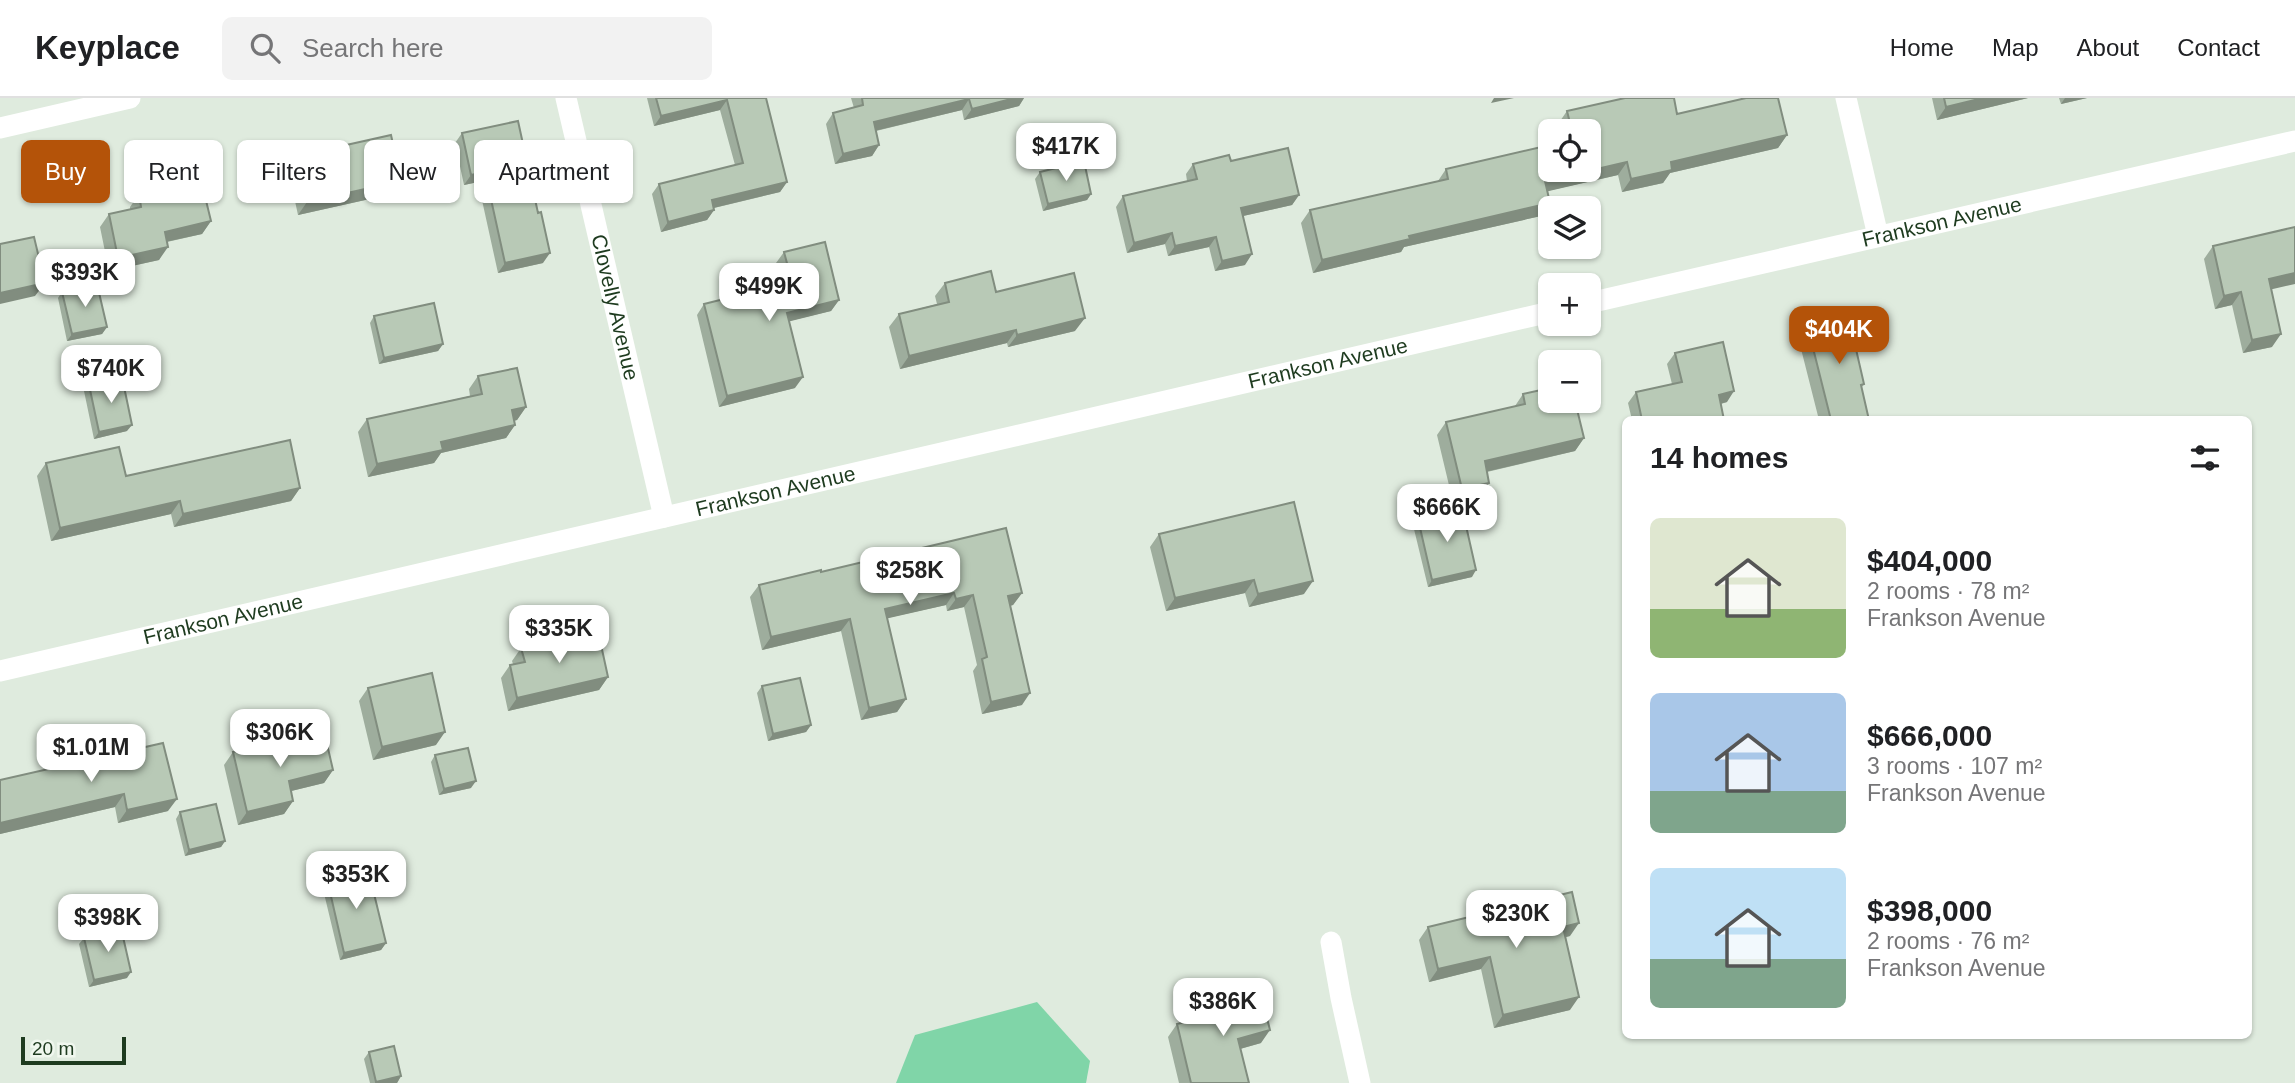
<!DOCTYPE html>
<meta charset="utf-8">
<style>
:root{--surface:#fff;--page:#f2f2f2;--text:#202124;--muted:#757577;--line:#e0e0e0;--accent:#b45309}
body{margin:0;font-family:Arial,sans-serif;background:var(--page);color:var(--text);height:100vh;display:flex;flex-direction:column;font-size:26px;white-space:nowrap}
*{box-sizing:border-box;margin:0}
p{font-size:23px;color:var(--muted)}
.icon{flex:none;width:38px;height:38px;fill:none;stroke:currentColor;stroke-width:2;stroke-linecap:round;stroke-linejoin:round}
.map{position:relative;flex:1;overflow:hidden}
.details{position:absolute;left:1622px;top:318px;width:630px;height:623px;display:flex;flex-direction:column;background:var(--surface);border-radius:10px;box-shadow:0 2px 5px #0004}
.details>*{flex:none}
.hud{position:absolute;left:21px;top:42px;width:665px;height:63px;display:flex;gap:14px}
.buttons{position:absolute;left:1538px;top:21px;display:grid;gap:14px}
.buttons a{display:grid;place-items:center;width:63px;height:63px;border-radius:10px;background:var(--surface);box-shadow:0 2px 5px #0004;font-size:35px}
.scale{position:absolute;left:21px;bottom:18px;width:105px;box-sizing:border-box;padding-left:7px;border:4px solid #1e3b1f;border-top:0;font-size:19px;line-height:24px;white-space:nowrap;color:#1e3b1f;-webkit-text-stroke:5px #f0f7ee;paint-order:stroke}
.price{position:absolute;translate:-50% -60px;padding:0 16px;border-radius:14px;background:#fff;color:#222;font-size:23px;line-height:46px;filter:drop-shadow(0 2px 4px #0008)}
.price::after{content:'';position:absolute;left:50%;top:42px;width:21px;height:16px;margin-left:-10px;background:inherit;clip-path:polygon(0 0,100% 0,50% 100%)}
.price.selected{background:var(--accent);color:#fff}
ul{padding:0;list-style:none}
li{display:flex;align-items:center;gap:21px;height:175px;padding:0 28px}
li span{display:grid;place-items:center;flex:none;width:196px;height:140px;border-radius:10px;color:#555}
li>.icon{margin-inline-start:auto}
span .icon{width:84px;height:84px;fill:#fffc;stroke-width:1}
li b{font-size:30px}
h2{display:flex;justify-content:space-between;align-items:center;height:84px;padding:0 28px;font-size:30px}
.tag{padding:0 24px;border-radius:10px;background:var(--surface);box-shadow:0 2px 5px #0004;font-size:24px;line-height:63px}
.tag.selected{background:var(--accent);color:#fff}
header{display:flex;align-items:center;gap:42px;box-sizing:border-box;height:98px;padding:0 35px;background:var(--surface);border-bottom:2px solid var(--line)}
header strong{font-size:33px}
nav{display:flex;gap:38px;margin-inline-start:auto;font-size:24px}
.search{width:490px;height:63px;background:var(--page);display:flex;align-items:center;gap:18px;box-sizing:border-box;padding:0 24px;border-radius:10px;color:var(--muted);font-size:26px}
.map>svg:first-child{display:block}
.water{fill:#80d5a8}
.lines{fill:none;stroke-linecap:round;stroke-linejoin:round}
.minor{stroke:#fff;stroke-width:21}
.wall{fill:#9ead9d}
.shaded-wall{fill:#818d7f}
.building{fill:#b8c9b6;stroke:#818d7f;stroke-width:2}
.labels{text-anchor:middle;stroke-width:5;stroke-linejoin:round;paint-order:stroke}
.street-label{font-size:21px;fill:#1e3b1f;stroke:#f0f7ee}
</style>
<header>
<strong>Keyplace</strong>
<div class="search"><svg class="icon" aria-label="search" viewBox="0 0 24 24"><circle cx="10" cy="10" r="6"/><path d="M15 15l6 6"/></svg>Search here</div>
<nav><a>Home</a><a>Map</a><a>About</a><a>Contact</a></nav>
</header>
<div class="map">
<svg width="2295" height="985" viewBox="0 0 2295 985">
<rect width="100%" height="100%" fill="#dfebde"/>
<path class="water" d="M1037,904L1090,963L1086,985H896L915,937Z"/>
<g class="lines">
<g class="minor">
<path id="s1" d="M566,0L664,419"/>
<path d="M1846,0L1878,138"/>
<path d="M0,30L130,0"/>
<path id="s2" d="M1589,205L2295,43"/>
<path id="s3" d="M0,573L1550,214"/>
<path d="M1331,844L1341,900L1360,985"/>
</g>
</g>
<path class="wall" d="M647,0H766L787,84L780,94L714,110V112L707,122L661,134L652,96L659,86L735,67L720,12L654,28Z
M851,0H1024L1019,8L964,22L962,12L876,33L879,47L872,58L835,66L826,26L833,15L854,10Z
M1932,0H2028L1937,22Z
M2059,0H2087L2061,6Z
M1567,13L1677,16L1787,37L1778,50L1670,75L1663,85L1622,94L1618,77L1547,93L1541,118L1404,149L1401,154L1313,175L1301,125L1310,112L1438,83L1446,71L1550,72L1589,33H1560L1558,26Z
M462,35L543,165L498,175L478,84L464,87L455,45Z
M297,58L392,96L298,117L288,71Z
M1231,63L1299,97L1292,107L1243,118L1245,167L1215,173L1209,149L1168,158L1165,146L1127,155L1116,109L1123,98L1187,83L1186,76L1193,66Z
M1040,74L1091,96L1087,102L1043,113L1035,81Z
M139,96L211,123L202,136L167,144L159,162L109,173L100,129L109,116L130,111V109Z
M2213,148L2271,191L2272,249L2243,255L2232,207L2215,211L2204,161Z
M784,154L839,202L831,213L789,223L795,290L719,309L697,217L704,206L782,187L776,165Z
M945,185L996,194L1075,233L1008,249L1007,245L900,271L889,229L899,216L937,206L935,198Z
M62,194L107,229L102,236L67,243L58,200Z
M374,218L443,246L438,253L379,266L370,225Z
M1806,222L1864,286L1861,290L1869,322H1819L1797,235Z
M1675,255L1727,304L1721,306L1724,322H1632L1628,305L1636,294L1672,286L1667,266Z
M478,278L526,309L517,322L514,323L515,327L506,340L441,355L434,365L368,379L358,334L367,321L470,298L469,291Z
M89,287L127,333L94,341L84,293Z
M1523,296L1584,340L1575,353L1487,374L1489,385L1480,398L1453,404L1437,337L1446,324L1515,308Z
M46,365L126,378L300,390L291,403L174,429L171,416L51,443L37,378Z
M1418,421L1472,479L1428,489L1413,427Z
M1159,436L1304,496L1249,509L1245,495L1166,513L1150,449Z
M821,474L1022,495L1013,507L1010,508L1022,607L982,616L973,573L977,567L964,509L947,513L946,507L887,520L906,601L897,614L861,622L841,533L762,552L750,499L759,487Z
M521,550L608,579L599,592L508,613L501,580L510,567L513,566L512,563Z
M762,588L811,627L806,634L768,643L757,595Z
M368,590L436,647L373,662L359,603Z
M163,645L168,713L118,725L115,709L0,736V682Z
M233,654L333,672L324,685L291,693L293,703L284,716L238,727L224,667Z
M435,657L471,690L439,697L431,664Z
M180,714L225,743L221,749L185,758L176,721Z
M327,781L386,845L381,852L340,862L322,787Z
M1428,829L1570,838L1565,839L1570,912L1494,930L1481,871L1429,884L1419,842Z
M84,840L127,880L89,889L79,846Z
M1217,899L1261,945L1240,951L1249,985H1179L1168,939L1177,926L1210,918L1208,911Z
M369,954L401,978L397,985H370L364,961Z"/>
<path class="shaded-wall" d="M1015,0H1024L1019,8L964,22L972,11Z
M1494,0H1514L1491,5Z
M1983,0H2028L1937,22L1946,9Z
M2065,0H2087L2061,6Z
M969,1L962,12L866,35L874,24Z
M727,2L720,12L654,28L661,18Z
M1787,37L1778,50L1670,75L1663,85L1622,94L1631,81L1671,64Z
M879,47L872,58L835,66L843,56Z
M1627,64L1618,77L1536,96L1545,83Z
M485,74L478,84L464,87L471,77Z
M401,83L392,96L298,117L307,104Z
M787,84L780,94L705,112L712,102Z
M1091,96L1087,102L1043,113L1048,106Z
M1299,97L1292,107L1234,120L1241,110Z
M1550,105L1541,118L1404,149L1401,154L1313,175L1322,162L1409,138Z
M714,112L707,122L661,134L668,124Z
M211,123L202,136L156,146L165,134Z
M1172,135L1165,146L1127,155L1134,145Z
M1216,139L1209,149L1168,158L1175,148Z
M168,149L159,162L109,173L118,160Z
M550,155L543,165L498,175L505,165Z
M1252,156L1245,167L1215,173L1222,163Z
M2295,175V186L2260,194L2269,181Z
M45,185L35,198L0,206V195Z
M2241,194L2232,207L2215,211L2224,198Z
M839,202L831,213L779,226L787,215Z
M1085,220L1075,233L1008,249L1017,237Z
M107,229L102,236L67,243L72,236Z
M1016,232L1007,245L900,271L909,258Z
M2281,236L2272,249L2243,255L2252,242Z
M443,246L438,253L379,266L384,260Z
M803,279L795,290L719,309L727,298Z
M1734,293L1727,304L1711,308L1719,297Z
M526,309L517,322L503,325L512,312Z
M132,327L127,333L94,341L99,334Z
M515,327L506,340L441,355L434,365L368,379L377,366L441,344Z
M1584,340L1575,353L1476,376L1485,363Z
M1489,385L1480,398L1453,404L1462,391Z
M300,390L291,403L174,429L183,416Z
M180,403L171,416L51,443L60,430Z
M1476,472L1472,479L1428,489L1432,482Z
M1254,482L1245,495L1166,513L1175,500Z
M1313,483L1304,496L1249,509L1258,496Z
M954,495L946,507L876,523L885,511Z
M1022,495L1013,507L1000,510L1008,498Z
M973,497L964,509L947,513L956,501Z
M850,521L841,533L762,552L771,539Z
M608,579L599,592L508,613L517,600Z
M1030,595L1022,607L982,616L991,604Z
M906,601L897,614L861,622L869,610Z
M811,627L806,634L768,643L773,636Z
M445,634L436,647L373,662L382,649Z
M333,672L324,685L279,696L289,683Z
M476,683L471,690L439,697L444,691Z
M124,696L115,709L0,736V725Z
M177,701L168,713L118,725L127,712Z
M293,703L284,716L238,727L247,714Z
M225,743L221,749L185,758L189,752Z
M1579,825L1570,838L1554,842L1563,829Z
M386,845L381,852L340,862L344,855Z
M1490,859L1481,871L1429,884L1438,871Z
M131,874L127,880L89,889L94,882Z
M1579,899L1570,912L1494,930L1503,917Z
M1270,932L1261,945L1229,954L1238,941Z
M401,978L397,985H375L376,984Z"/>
<path class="building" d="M656,0H766L787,84L712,102L714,112L668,124L659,86L743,65L727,2L661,18Z
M862,0H1015L972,11L969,1L874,24L879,47L843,56L833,15L863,7Z
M1625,0H1674L1677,16L1746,0H1778L1787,37L1671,64L1672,72L1631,81L1627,64L1545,83L1550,105L1409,138L1410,141L1322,162L1310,112L1448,81L1446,71L1550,47V72H1589V33H1572L1567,13Z
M1944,0H1983L1946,9Z
M518,23L538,115L541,114L550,155L505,165L485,74L471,77L462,35Z
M391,37L401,83L307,104L297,58Z
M1288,50L1299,97L1241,110L1252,156L1222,163L1216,139L1175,148L1172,135L1134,145L1123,98L1197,81L1193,66L1229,57L1231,63Z
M1084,63L1091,96L1048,106L1040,74Z
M201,82L211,123L165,134L168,149L118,160L109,116L141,109L139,96Z
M2295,129V175L2269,181L2281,236L2252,242L2241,194L2224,198L2213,148Z
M34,139L45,185L0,195V146Z
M825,144L839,202L787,215L803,279L727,298L704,206L792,184L784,154Z
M991,173L996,194L1074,175L1085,220L1017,237L1016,232L909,258L899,216L949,204L945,185Z
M97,186L107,229L72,236L62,194Z
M434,205L443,246L384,260L374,218Z
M1847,212L1864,286L1861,287L1869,322H1831L1806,222Z
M1723,244L1734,293L1719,297L1724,322H1642L1636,294L1682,284L1675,255Z
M517,270L526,309L512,312L515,327L441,344L443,352L377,366L367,321L482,296L478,278Z
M122,279L132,327L99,334L89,287Z
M1550,290V303H1575L1584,340L1485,363L1489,385L1462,391L1446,324L1525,306L1523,296Z
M290,342L300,390L183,416L180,403L60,430L46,365L119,349L126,378Z
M1294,404L1313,483L1258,496L1254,482L1175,500L1159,436Z
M1462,410L1476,472L1432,482L1418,421Z
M1006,430L1022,495L1008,498L1030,595L991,604L982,561L987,559L973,497L956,501L954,495L885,511L906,601L869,610L850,521L771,539L759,487L821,472V474Z
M598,533L608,579L517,600L510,567L525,564L521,550Z
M432,575L445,634L382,649L368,590Z
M800,580L811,627L773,636L762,588Z
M324,633L333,672L289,683L293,703L247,714L233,654Z
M163,645L177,701L127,712L124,696L0,725V682Z
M468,650L476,683L444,691L435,657Z
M216,706L225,743L189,752L180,714Z
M368,771L386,845L344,855L327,781Z
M1572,794L1579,825L1563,829L1579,899L1503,917L1490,859L1438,871L1428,829Z
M121,830L131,874L94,882L84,840Z
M1259,888L1270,932L1238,941L1249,985H1191L1177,926L1221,915L1217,899Z
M394,948L401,978L376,984L369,954Z"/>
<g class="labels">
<g class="street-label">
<text dy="7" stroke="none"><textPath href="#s2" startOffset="362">Frankson Avenue</textPath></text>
<text dy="7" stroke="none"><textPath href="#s1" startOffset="215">Clovelly Avenue</textPath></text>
<text dy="7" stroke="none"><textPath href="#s3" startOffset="1363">Frankson Avenue</textPath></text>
<text dy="7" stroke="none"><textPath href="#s3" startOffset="796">Frankson Avenue</textPath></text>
<text dy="7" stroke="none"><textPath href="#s3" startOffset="229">Frankson Avenue</textPath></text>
</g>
</g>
</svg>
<div class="buttons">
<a><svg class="icon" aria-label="locate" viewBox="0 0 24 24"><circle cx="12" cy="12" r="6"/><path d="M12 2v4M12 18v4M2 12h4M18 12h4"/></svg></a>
<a><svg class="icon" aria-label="layers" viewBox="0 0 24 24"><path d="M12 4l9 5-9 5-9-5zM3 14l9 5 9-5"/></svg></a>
<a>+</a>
<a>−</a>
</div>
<div class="scale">20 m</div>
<b class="price" style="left:1066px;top:85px">$417K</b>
<b class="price" style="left:85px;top:211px">$393K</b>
<b class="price" style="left:769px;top:225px">$499K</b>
<b class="price selected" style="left:1839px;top:268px">$404K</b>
<b class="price" style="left:111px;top:307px">$740K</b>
<b class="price" style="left:1447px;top:446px">$666K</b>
<b class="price" style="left:910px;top:509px">$258K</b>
<b class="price" style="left:559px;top:567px">$335K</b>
<b class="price" style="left:280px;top:671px">$306K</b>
<b class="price" style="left:91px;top:686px">$1.01M</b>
<b class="price" style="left:356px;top:813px">$353K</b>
<b class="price" style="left:1516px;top:852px">$230K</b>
<b class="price" style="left:108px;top:856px">$398K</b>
<b class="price" style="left:1223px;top:940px">$386K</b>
<div class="hud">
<a class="tag selected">Buy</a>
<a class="tag">Rent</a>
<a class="tag">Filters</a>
<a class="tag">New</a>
<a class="tag">Apartment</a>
</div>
<section class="details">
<h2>14 homes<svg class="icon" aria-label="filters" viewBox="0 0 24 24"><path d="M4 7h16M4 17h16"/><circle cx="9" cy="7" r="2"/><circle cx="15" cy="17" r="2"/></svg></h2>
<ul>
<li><span style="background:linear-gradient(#dfe7d0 65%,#8fb573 0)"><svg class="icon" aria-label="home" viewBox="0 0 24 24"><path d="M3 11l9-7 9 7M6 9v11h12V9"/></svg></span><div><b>$404,000</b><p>2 rooms · 78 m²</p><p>Frankson Avenue</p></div></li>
<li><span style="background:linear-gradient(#a9c7e8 70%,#7fa58c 0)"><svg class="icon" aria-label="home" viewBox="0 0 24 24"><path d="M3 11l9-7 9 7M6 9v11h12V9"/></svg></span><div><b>$666,000</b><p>3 rooms · 107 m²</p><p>Frankson Avenue</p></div></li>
<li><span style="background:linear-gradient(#bfe0f5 65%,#7fa58c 0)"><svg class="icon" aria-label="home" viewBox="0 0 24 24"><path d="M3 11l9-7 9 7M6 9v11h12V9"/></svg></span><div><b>$398,000</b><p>2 rooms · 76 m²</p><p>Frankson Avenue</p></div></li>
</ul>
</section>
</div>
